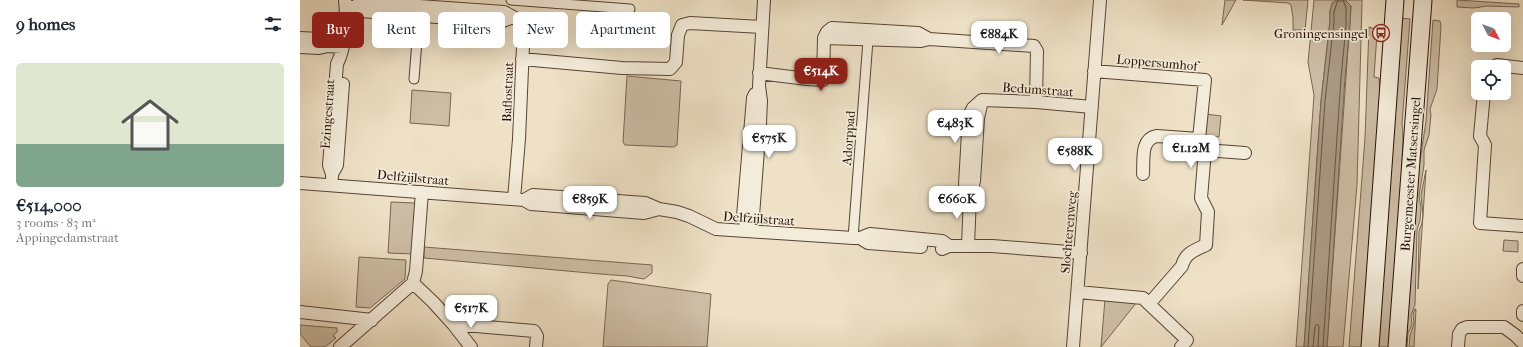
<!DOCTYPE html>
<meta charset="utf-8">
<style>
:root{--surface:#fff;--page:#f6f6f7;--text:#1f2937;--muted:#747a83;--line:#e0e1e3;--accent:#8f2418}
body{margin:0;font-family:"IM FELL French Canon",serif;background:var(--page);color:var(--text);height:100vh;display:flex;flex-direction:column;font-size:15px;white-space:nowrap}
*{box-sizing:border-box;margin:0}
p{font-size:13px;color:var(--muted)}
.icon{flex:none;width:22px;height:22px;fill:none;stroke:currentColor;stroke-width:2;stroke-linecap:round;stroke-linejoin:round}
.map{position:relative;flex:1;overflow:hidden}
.drawer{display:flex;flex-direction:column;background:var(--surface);width:300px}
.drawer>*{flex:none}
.hud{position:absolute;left:12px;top:12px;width:380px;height:36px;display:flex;gap:8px}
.needle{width:26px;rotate:132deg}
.fabs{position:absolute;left:1171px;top:12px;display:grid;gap:8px}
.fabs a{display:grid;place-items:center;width:40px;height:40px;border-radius:6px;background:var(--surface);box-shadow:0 4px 16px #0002;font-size:20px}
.price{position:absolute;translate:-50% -34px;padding:0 9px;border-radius:8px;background:#fff;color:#222;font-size:13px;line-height:26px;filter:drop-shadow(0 1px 2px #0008)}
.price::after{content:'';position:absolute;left:50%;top:24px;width:12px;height:9px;margin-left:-6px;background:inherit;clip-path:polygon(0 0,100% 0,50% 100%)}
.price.current{background:var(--accent);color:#fff}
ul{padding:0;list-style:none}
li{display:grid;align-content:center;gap:8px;height:212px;padding:0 16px}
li+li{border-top:1px solid var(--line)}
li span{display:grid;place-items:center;height:124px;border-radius:6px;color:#555}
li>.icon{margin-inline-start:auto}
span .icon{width:72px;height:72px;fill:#fffc;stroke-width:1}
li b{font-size:17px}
h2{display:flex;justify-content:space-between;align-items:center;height:48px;padding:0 16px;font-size:17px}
.pill{padding:0 14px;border-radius:6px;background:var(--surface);box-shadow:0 4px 16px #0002;font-size:14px;line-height:36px}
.pill.current{background:var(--accent);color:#fff}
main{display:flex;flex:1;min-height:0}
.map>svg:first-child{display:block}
.green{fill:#ccbda5;stroke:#786654}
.water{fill:#aa9a84;stroke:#756351}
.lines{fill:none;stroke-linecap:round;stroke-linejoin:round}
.shore{stroke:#685544;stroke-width:1}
.pedestrian-casing{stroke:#574434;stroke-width:11}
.minor-casing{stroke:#574434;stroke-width:14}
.secondary-casing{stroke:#251004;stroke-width:19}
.pedestrian{stroke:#f4ecda;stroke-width:9}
.minor{stroke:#f4ecda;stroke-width:12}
.secondary{stroke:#f4ecda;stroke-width:17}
.labels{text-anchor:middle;stroke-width:3.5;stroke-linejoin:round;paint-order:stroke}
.poi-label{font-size:13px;fill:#251004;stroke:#f4ecda;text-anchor:end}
.street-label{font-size:13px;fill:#251004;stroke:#f4ecda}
</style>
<main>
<section class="drawer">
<h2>9 homes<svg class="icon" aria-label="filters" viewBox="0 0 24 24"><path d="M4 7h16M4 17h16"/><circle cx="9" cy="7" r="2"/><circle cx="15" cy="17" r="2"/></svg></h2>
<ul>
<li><span style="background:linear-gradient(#dfe7d0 65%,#7fa58c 0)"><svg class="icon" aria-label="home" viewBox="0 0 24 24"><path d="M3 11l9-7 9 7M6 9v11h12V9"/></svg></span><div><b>€514,000</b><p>3 rooms · 83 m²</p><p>Appingedamstraat</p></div></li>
</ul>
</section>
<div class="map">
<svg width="1223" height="347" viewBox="0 0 1223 347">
<rect width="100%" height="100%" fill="#eee1c6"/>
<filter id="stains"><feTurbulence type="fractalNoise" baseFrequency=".005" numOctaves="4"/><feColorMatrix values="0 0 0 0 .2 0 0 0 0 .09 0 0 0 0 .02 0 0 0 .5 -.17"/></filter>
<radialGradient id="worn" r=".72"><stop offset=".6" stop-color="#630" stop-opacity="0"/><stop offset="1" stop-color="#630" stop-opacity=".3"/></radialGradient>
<path class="green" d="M925,0H936L922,25Z
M943,0H1008L1005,30H993V18L991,5L988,3Z
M1014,0H1062V3L1057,185L1043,347H1027L1051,6L1046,1H1037L1030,11V21L1021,101L1004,347H996L1014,95L1008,62Z
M1157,0L1219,4V7L1187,6L1174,8L1157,7Z
M1100,18L1110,19L1102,124C1104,139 1102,152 1102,167C1102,227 1095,287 1091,347H1076Z
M1133,20L1140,21L1141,26L1137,89L1130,109L1131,115L1129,135L1124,150V165L1119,196L1121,208L1120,220L1117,230L1115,305L1111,315L1112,325L1108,333L1107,347H1103L1113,207L1126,121Z
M1069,27L1075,29L1077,34L1074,77L1079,78L1081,101L1064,347H1049L1065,138Z
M327,76L381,81L377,145L374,147L325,145L323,142Z
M112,90L151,93L149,126L110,123Z
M906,114L921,116L919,137L904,136Z
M1126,170L1118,289L1119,231L1122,223L1123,215L1121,195Z
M91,202L116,203L113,254L88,253Z
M1204,240L1218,241V252L1203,251Z
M124,247L352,265V273L344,279L327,276L300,274L124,258Z
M59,257L106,260L105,279L70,308L56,307Z
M311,280L411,294L407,347H303L308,284Z
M805,299L837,302L801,347Z
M1115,309H1116L1114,347H1109L1110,335L1114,324L1113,314Z
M0,325L37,328V332L33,336L36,338L25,347H11L0,334Z"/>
<path class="water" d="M1036,1H1046L1051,6L1050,26L1045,78L1027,347H1004L1021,101L1030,21V11L1032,3Z"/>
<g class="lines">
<path class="shore" d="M1008,347L1025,101L1034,22V12L1038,0
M1013,347L1015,326L1017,324L1019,326L1018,347
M1023,347L1041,78L1046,26V8L1043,0"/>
<g class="pedestrian-casing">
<path id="pedestrian" d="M211,0L330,9
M114,79L119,15
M553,238L568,40"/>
</g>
<g class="minor-casing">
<path id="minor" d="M46,7H54L62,2L204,12L224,23L219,139L214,199
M54,7L61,11L188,21H203L213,17
M0,38L20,39L28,46
M524,38L621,41L629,39
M0,47L19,48L28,46L42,47
M222,59L322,68L370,69L376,62L378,35L382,25L390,23L462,27
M1193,67L1197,65L1223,68
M794,71L905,80L899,139
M459,73L507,79L523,80L524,38L527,32L532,28L618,33L629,39L734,46L737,51L736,102
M1184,93L1180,136L1185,145L1180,223L1223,226
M905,150L945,153
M32,174L29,165L37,64C46,46 47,20 45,0
M843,174C844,160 840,139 857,136L899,139L898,146L905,150L901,198L908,212L906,245C895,250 885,253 882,266L849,304L887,340L881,347
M32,178V174L37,165L43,84
M0,183L224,200L231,204L344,213L359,209
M670,196L665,184L669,116L673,108L682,100L736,102L792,107
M224,200L233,195L345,203L359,209L377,212L389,216L416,229L553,238H560L570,234L642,241L649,246
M447,227L453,216L460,123L461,101L459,86L464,0
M448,230L443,216L453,98L455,94
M560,238L568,243L621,247
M668,246L670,196L674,181L678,118L682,101
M642,249L649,246H692L781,253
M1223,269V276
M113,283L133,302L153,324L171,347
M778,292L843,298L849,304
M1223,311V315
M0,312L72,320
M153,324L234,331L237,336L236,347
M40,347L113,283L116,271L122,192
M773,347L800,0
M1158,347L1159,334L1162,329L1167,327H1204L1215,335L1223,343"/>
</g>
<g class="secondary-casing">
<path id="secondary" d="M1070,347L1095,0
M1097,347L1123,0"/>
</g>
<use href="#pedestrian" class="pedestrian"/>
<use href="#minor" class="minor"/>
<use href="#secondary" class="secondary"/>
</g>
<defs>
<g id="bus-ring" transform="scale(0.9)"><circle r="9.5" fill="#f4ecda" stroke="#8f2418" stroke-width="1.5"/><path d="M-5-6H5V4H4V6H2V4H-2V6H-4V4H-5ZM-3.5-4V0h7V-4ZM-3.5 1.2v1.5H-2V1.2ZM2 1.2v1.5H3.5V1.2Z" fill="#8f2418"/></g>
</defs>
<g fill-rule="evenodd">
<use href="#bus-ring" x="1081" y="33"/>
</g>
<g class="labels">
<g class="poi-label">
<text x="1068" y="38">Groningensingel</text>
</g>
<g class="street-label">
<text transform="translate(857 62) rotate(5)" y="5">Loppersumhof</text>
<text transform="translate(738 89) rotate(4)" y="5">Bedumstraat</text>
<text transform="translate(207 92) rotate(-88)" y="5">Baflostraat</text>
<text transform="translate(27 114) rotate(-86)" y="5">Ezingestraat</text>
<text transform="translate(548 138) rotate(-86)" y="5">Adorppad</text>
<text transform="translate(1110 174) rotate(-86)" y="5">Burgemeester Matsersingel</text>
<text transform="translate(113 177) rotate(5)" y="5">Delfzijlstraat</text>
<text transform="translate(459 218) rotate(4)" y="5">Delfzijlstraat</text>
<text transform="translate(768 232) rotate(-85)" y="5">Slochterenweg</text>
</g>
</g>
<rect width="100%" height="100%" filter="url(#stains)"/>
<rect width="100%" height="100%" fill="url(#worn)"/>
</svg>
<div class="fabs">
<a><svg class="needle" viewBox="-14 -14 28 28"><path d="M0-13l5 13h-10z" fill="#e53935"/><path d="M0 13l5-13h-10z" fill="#747a83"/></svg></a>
<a><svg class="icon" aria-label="locate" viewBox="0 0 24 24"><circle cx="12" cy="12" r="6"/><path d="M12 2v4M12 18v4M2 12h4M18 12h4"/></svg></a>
</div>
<b class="price" style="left:699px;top:55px">€884K</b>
<b class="price current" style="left:521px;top:92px">€514K</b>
<b class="price" style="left:655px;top:144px">€483K</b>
<b class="price" style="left:469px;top:159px">€575K</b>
<b class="price" style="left:891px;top:169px">€1.12M</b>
<b class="price" style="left:775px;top:172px">€588K</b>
<b class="price" style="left:290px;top:220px">€859K</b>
<b class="price" style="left:657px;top:220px">€660K</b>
<b class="price" style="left:171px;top:329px">€517K</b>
<div class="hud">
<a class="pill current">Buy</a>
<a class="pill">Rent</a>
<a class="pill">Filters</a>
<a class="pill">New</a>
<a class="pill">Apartment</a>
</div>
</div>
</main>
